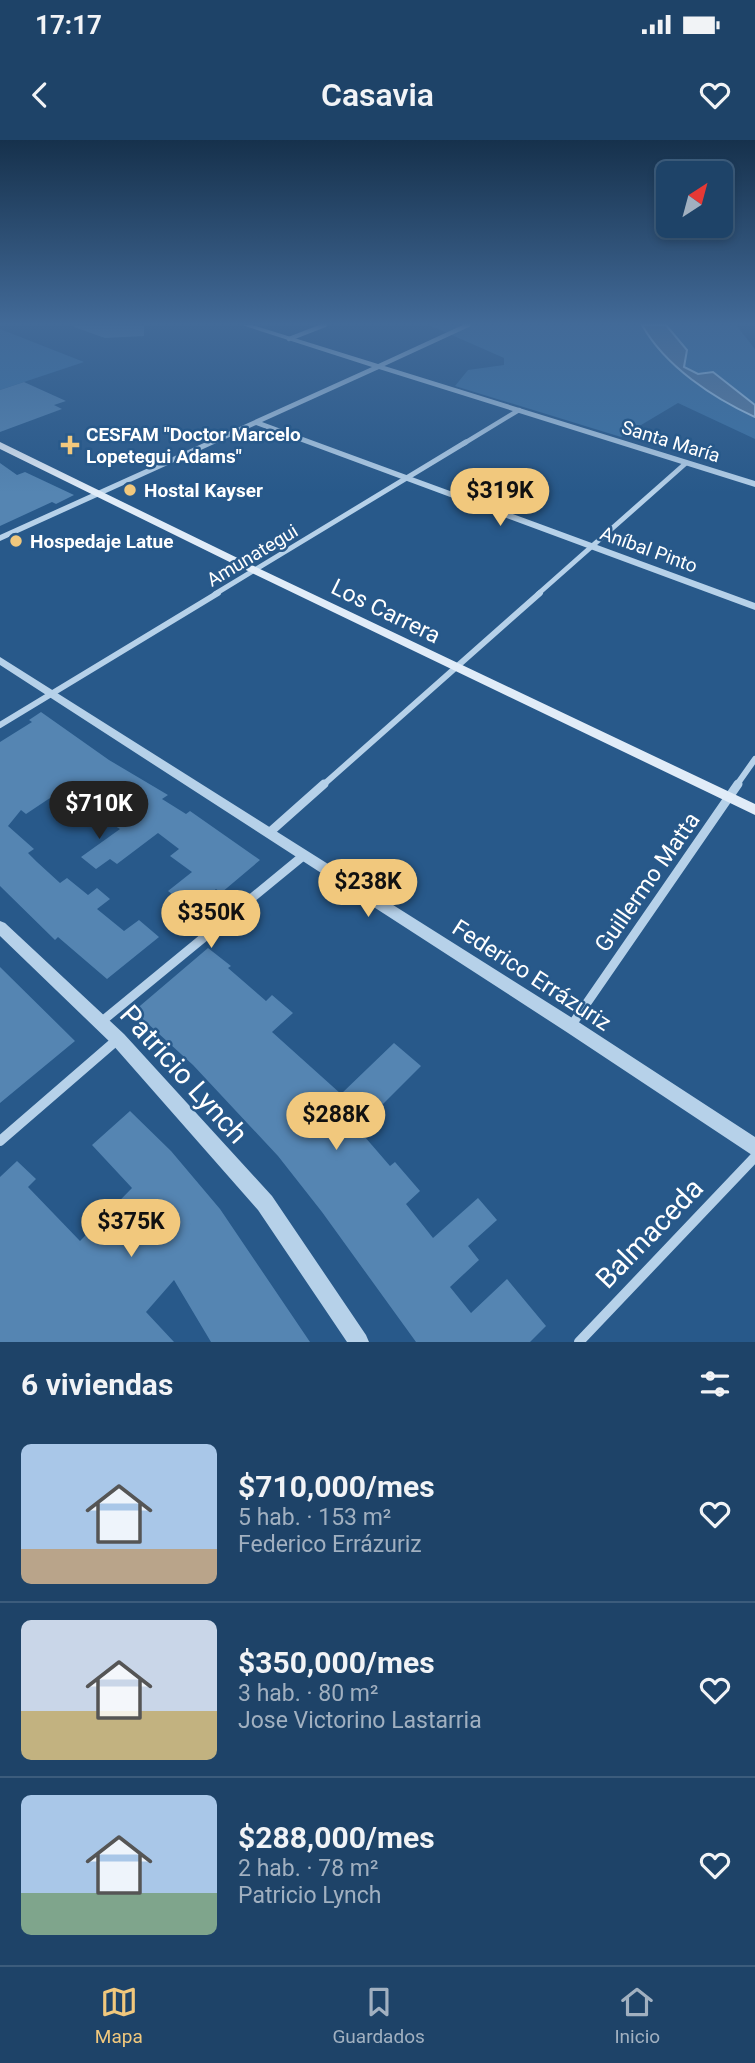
<!DOCTYPE html>
<html lang="es">
<meta charset="utf-8">
<style>
:root{--surface:#1e4368;--page:#2b4e71;--text:#f1f3f6;--muted:#a1b0c0;--line:#3c5c7c;--accent:#f1c87d}
body{margin:0;font-family:Roboto,sans-serif;background:var(--page);color:var(--text);height:100vh;display:flex;flex-direction:column;font-size:26px;white-space:nowrap}
*{box-sizing:border-box;margin:0}
p{font-size:23px;color:var(--muted)}
.icon{flex:none;width:38px;height:38px;fill:none;stroke:currentColor;stroke-width:2;stroke-linecap:round;stroke-linejoin:round}
.map{position:relative;height:1202px;overflow:hidden}
.panel{display:flex;flex-direction:column;background:var(--surface);flex:1}
.panel>*{flex:none}
.needle{width:46px;rotate:36deg}
.tools{position:absolute;left:656px;top:21px;display:grid;gap:14px}
.tools a{display:grid;place-items:center;width:77px;height:77px;border-radius:10px;background:var(--surface);box-shadow:0 4px 10px #0003,0 0 0 2px var(--line);font-size:35px}
.price{position:absolute;translate:-50% -60px;padding:0 16px;border-radius:24px;background:var(--accent);color:#111;font-size:23px;line-height:46px;filter:drop-shadow(0 2px 4px #0008)}
.price::after{content:'';position:absolute;left:50%;top:42px;width:21px;height:16px;margin-left:-10px;background:inherit;clip-path:polygon(0 0,100% 0,50% 100%)}
.price.current{background:#222;color:#fff}
ul{padding:0;list-style:none}
li{display:flex;align-items:center;gap:21px;height:175px;padding:0 21px}
li+li{border-top:2px solid var(--line)}
li span{display:grid;place-items:center;flex:none;width:196px;height:140px;border-radius:10px;color:#555}
li>.icon{margin-inline-start:auto}
span .icon{width:84px;height:84px;fill:#fffc;stroke-width:1}
li b{font-size:30px}
h2{display:flex;justify-content:space-between;align-items:center;height:84px;padding:0 21px;font-size:30px}
.status{display:flex;justify-content:space-between;align-items:center;height:49px;padding:0 35px;background:var(--surface);direction:ltr}
.status svg{height:19px;fill:currentColor}
header{display:flex;justify-content:space-between;align-items:center;height:91px;padding:0 21px;background:var(--surface);font-size:32px;font-weight:600}
.tab-bar{display:flex;justify-content:space-around;align-items:center;height:98px;border-top:2px solid var(--line);background:var(--surface);font-size:19px;color:var(--muted)}
.tab-bar a{display:grid;justify-items:center;gap:4px}
.tab-bar .current{color:var(--accent)}
.map>svg:first-child{display:block}
.green{fill:#3d74a6}
.water{fill:#5d7d9f;stroke:#abcce9;stroke-width:2}
.building{fill:#5585b2}
.lines{fill:none;stroke-linecap:round;stroke-linejoin:round}
.minor-far4{stroke:#b6d1e9;stroke-width:4.5}
.minor-far3{stroke:#b6d1e9;stroke-width:5}
.minor-far2{stroke:#b6d1e9;stroke-width:6}
.minor-far1{stroke:#b6d1e9;stroke-width:9}
.minor{stroke:#b6d1e9;stroke-width:10}
.tertiary{fill:#b6d1e9;fill-rule:evenodd}
.secondary{fill:#e1ecf8;fill-rule:evenodd}
.poi-dot{fill:#f1c87d;stroke:#28598a;stroke-width:2.5}
.labels{text-anchor:middle;stroke-width:5;stroke-linejoin:round;paint-order:stroke}
.far-poi-label{font-size:19px;font-weight:bold;fill:#fff;stroke:#28598a;text-anchor:start}
.far-street-label{font-size:19px;fill:#fff;stroke:#28598a}
.street-label{font-size:23px;fill:#fff;stroke:#28598a}
.near-street-label{font-size:28px;fill:#fff;stroke:#28598a}
</style>
<div class="status"><b>17:17</b><svg viewBox="0 0 49 12"><path d="M0 12V9h3v3zM5 12V6h3v6zM10 12V3h3v9zM15 12V0h3v12zM26 1h20v11H26zM47 4h2v5h-2z"/></svg></div>
<header><svg class="icon" aria-label="back" viewBox="0 0 24 24"><path d="M15 5l-7 7 7 7"/></svg>Casavia<svg class="icon" aria-label="heart" viewBox="0 0 24 24"><path d="M12 20l-8-8c-3-5 5-10 8-4 3-6 11-1 8 4z"/></svg></header>
<div class="map">
<svg width="755" height="1202" viewBox="0 0 755 1202">
<rect width="100%" height="100%" fill="#28598a"/>
<path class="green" d="M429,185H642C665,226 713,258 755,277V299L678,263L621,297L455,246L468,230L504,225V218Z
M666,185H736L755,209V265L684,227L687,210Z
M0,189L84,222L0,250Z"/>
<path class="water" d="M642,185H666L687,210L684,227L698,234L713,232L755,265V277C713,258 665,226 642,185Z"/>
<path class="building" d="M74,185H144V196L105,198L74,187Z
M24,242L66,261L54,265L62,269L0,292V250Z
M0,323L17,335L25,332L74,355L56,364L52,362L0,386Z
M41,572L109,620L168,655L162,659L186,674L190,671L260,720L221,753L216,749L187,774L171,762L177,758L168,751L192,732L170,716L179,709L158,693L117,724L110,719L96,729L81,717L120,689L59,652L26,674L21,670L8,686L34,709L28,713L37,722L60,743L67,738L88,755L97,748L110,759L97,769L124,791L139,780L159,797L107,839L58,797L55,800L0,746V602L32,582L29,580Z
M208,808L231,826L228,828L266,861L272,855L293,873L272,892L341,954L394,903L421,926L358,989L390,1026L395,1022L420,1051L406,1064L433,1098L478,1058L497,1080L468,1106L479,1120L450,1147L471,1173L507,1139L546,1186L530,1202H416L322,1072L278,1016L193,925L134,871Z
M0,827L75,901L0,963Z
M130,971L171,1011L220,1069L310,1202H211L174,1140L146,1172L174,1202H0V1037L17,1021L36,1039L28,1047L80,1101L132,1048L92,1005Z"/>
<g class="lines">
<path class="minor-far4" d="M289,199L325,185
M377,227L468,185
M463,304L519,270"/>
<path class="minor-far3" d="M215,454L466,302
M538,454L686,323"/>
<path class="minor-far2" d="M0,585L218,453
M322,646L540,453
M736,646L755,619"/>
<path class="minor-far1" d="M270,692L324,644
M101,882L303,716
M571,886L738,644"/>
<path class="minor" d="M0,1001L118,899
M579,1202L755,1017"/>
<path class="tertiary" d="M242,185H252L755,341V347L379,229L262,282L755,463V470L256,285L0,401V395L372,227Z
M0,517L577,881L755,997V1017L565,891L0,525Z
M0,781L5,783L124,894L272,1056L366,1195L369,1202H347L258,1070L112,904L0,796Z"/>
<path class="secondary" d="M0,302L260,429L755,664V675L252,433L0,309Z"/>
</g>
<linearGradient id="sky" x2="0" y2="1"><stop stop-color="#16314c"/><stop offset="0.52" stop-color="#426a98"/><stop offset="1" stop-color="#426a98" stop-opacity="0"/></linearGradient>
<rect width="755" height="353" fill="url(#sky)"/>
<g class="poi-dot">
<path d="M66.5 294.5h7v7h7v7h-7v7h-7v-7h-7v-7h7z"/>
<circle cx="130" cy="350" r="7"/>
<circle cx="16" cy="401" r="7"/>
</g>
<g class="labels">
<g class="far-poi-label">
<text x="86" y="301">CESFAM "Doctor Marcelo<tspan x="86" dy="22">Lopetegui Adams"</tspan></text>
<text x="144" y="357">Hostal Kayser</text>
<text x="30" y="408">Hospedaje Latue</text>
</g>
<g class="far-street-label">
<text transform="translate(671 301) rotate(17)" y="7">Santa María</text>
<text transform="translate(649 409) rotate(20)" y="7">Aníbal Pinto</text>
<text transform="translate(252 415) rotate(-31)" y="7">Amunategui</text>
</g>
<g class="street-label">
<text transform="translate(386 471) rotate(26)" y="8">Los Carrera</text>
<text transform="translate(647 742) rotate(-55)" y="8">Guillermo Matta</text>
<text transform="translate(532 835) rotate(33)" y="8">Federico Errázuriz</text>
</g>
<g class="near-street-label">
<text transform="translate(184 934) rotate(48)" y="10">Patricio Lynch</text>
<text transform="translate(649 1093) rotate(-46)" y="10">Balmaceda</text>
</g>
</g>
</svg>
<div class="tools">
<a><svg class="needle" viewBox="-14 -14 28 28"><path d="M0-13l5 13h-10z" fill="#e53935"/><path d="M0 13l5-13h-10z" fill="#a1b0c0"/></svg></a>
</div>
<b class="price" style="left:500px;top:388px">$319K</b>
<b class="price current" style="left:99px;top:701px">$710K</b>
<b class="price" style="left:368px;top:779px">$238K</b>
<b class="price" style="left:211px;top:810px">$350K</b>
<b class="price" style="left:336px;top:1012px">$288K</b>
<b class="price" style="left:131px;top:1119px">$375K</b>
</div>
<section class="panel">
<h2>6 viviendas<svg class="icon" aria-label="filters" viewBox="0 0 24 24"><path d="M4 7h16M4 17h16"/><circle cx="9" cy="7" r="2"/><circle cx="15" cy="17" r="2"/></svg></h2>
<ul>
<li><span style="background:linear-gradient(#a9c7e8 75%,#b9a48a 0)"><svg class="icon" aria-label="home" viewBox="0 0 24 24"><path d="M3 11l9-7 9 7M6 9v11h12V9"/></svg></span><div><b>$710,000/mes</b><p>5 hab. · 153 m²</p><p>Federico Errázuriz</p></div><svg class="icon" aria-label="heart" viewBox="0 0 24 24"><path d="M12 20l-8-8c-3-5 5-10 8-4 3-6 11-1 8 4z"/></svg></li>
<li><span style="background:linear-gradient(#c9d6e8 65%,#c2b280 0)"><svg class="icon" aria-label="home" viewBox="0 0 24 24"><path d="M3 11l9-7 9 7M6 9v11h12V9"/></svg></span><div><b>$350,000/mes</b><p>3 hab. · 80 m²</p><p>Jose Victorino Lastarria</p></div><svg class="icon" aria-label="heart" viewBox="0 0 24 24"><path d="M12 20l-8-8c-3-5 5-10 8-4 3-6 11-1 8 4z"/></svg></li>
<li><span style="background:linear-gradient(#a9c7e8 70%,#7fa58c 0)"><svg class="icon" aria-label="home" viewBox="0 0 24 24"><path d="M3 11l9-7 9 7M6 9v11h12V9"/></svg></span><div><b>$288,000/mes</b><p>2 hab. · 78 m²</p><p>Patricio Lynch</p></div><svg class="icon" aria-label="heart" viewBox="0 0 24 24"><path d="M12 20l-8-8c-3-5 5-10 8-4 3-6 11-1 8 4z"/></svg></li>
</ul>
</section>
<nav class="tab-bar">
<a class="current"><svg class="icon" aria-label="map" viewBox="0 0 24 24"><path d="M3 6l6-2 6 2 6-2v14l-6 2-6-2-6 2zM9 4v14M15 6v14"/></svg>Mapa</a>
<a><svg class="icon" aria-label="saved" viewBox="0 0 24 24"><path d="M7 4h10v16l-5-4-5 4z"/></svg>Guardados</a>
<a><svg class="icon" aria-label="home" viewBox="0 0 24 24"><path d="M3 11l9-7 9 7M6 9v11h12V9"/></svg>Inicio</a>
</nav>
